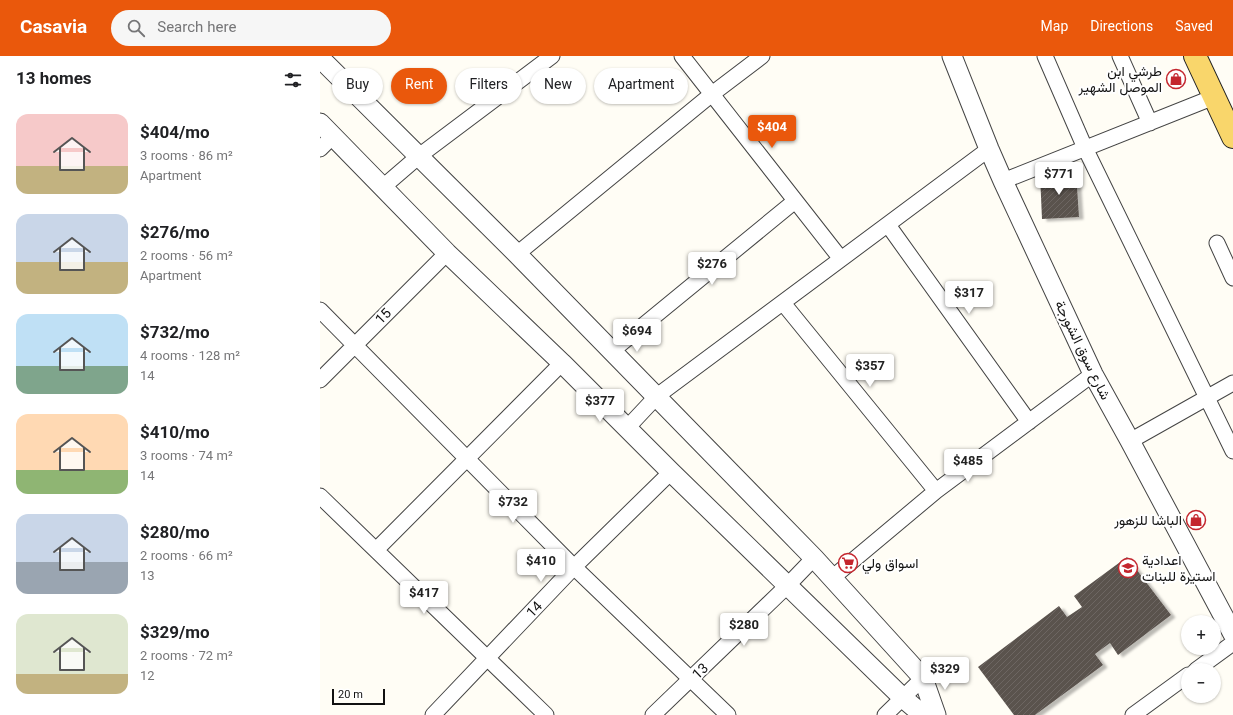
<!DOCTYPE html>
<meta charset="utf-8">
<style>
:root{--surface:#fff;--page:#f6f6f6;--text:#202124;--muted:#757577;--accent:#ea580c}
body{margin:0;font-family:Georgia,Vazirmatn,serif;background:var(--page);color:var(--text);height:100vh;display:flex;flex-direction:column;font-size:15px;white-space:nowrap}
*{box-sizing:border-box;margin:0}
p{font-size:13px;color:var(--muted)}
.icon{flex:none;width:22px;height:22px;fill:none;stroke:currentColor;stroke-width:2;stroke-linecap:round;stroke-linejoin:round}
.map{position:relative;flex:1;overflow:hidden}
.drawer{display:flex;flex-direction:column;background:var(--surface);width:320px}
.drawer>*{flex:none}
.banner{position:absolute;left:12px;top:12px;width:380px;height:36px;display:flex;gap:8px}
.fabs{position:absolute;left:861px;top:559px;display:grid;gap:8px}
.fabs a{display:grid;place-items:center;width:40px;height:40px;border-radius:50%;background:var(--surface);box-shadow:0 1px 3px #0004;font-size:20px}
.scale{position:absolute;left:12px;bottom:10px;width:53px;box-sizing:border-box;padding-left:4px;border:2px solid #111;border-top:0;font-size:11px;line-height:14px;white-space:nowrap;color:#111;-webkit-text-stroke:3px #fff;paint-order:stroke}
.price{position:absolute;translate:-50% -34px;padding:0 9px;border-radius:4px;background:#fff;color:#222;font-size:13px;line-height:26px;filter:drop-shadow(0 1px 2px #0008)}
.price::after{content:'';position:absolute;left:50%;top:24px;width:12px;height:9px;margin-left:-6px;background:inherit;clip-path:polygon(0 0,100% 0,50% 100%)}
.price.current{background:var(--accent);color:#fff}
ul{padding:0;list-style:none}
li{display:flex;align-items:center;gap:12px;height:100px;padding:0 16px}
li span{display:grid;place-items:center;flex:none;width:112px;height:80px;border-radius:12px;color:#555}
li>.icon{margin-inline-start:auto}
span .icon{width:48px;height:48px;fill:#fffc;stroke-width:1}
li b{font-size:17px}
h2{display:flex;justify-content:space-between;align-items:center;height:48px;padding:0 16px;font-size:17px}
.pill{padding:0 14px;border-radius:18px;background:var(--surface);box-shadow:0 1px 3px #0004;font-size:14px;line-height:36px}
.pill.current{background:var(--accent);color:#fff}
header{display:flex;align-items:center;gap:24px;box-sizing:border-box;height:56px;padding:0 20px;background:var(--accent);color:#fff}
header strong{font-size:19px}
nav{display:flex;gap:22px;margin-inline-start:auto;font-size:14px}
.search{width:280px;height:36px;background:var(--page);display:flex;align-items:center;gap:10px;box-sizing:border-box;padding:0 14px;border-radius:22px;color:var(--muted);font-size:15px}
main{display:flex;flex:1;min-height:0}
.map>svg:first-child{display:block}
.building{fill:url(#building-hatch);filter:url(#shadow)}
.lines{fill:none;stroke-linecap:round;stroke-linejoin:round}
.minor-casing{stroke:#444;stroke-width:17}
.tertiary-casing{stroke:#444;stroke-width:21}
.primary-casing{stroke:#222;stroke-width:24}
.minor{stroke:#fff;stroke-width:15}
.tertiary{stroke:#fff;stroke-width:19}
.primary{stroke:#f9d66b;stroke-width:22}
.labels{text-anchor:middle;stroke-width:4;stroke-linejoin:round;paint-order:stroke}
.poi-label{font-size:14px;fill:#111;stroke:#fff;text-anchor:end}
.street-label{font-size:14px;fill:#111;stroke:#fff}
</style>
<header>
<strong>Casavia</strong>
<div class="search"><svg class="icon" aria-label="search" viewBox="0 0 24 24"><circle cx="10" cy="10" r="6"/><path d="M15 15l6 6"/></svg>Search here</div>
<nav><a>Map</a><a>Directions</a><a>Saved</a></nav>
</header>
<main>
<section class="drawer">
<h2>13 homes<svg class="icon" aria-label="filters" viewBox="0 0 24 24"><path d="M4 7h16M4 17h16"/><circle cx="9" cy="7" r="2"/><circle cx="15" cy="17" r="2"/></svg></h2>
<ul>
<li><span style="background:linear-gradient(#f6c9c9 65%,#c2b280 0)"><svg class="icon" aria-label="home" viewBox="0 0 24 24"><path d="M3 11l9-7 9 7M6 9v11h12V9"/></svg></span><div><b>$404/mo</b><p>3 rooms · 86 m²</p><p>Apartment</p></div></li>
<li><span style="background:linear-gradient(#c9d6e8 60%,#c2b280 0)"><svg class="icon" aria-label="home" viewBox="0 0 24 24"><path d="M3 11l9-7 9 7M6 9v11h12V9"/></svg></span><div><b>$276/mo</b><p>2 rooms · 56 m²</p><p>Apartment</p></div></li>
<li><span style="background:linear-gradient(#bfe0f5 65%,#7fa58c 0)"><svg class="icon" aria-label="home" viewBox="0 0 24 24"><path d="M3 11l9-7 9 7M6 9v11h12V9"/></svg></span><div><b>$732/mo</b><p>4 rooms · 128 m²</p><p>14</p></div></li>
<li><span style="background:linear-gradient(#ffd9b3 70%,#8fb573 0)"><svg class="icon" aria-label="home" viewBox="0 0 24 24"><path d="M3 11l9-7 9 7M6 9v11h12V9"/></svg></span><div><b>$410/mo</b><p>3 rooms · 74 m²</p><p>14</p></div></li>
<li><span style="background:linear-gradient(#c9d6e8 60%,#9aa5b1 0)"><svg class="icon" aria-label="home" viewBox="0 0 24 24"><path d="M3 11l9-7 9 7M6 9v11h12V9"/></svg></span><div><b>$280/mo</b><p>2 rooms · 66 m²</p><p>13</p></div></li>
<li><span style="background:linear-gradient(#dfe7d0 75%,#c2b280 0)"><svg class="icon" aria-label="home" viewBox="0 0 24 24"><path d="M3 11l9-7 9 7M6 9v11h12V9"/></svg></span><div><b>$329/mo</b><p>2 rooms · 72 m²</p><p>12</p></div></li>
</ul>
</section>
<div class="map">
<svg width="913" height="659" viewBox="0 0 913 659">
<defs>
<pattern id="building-hatch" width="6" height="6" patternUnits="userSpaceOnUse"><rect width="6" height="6" fill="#5a524d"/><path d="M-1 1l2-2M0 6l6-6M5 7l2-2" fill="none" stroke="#6d6662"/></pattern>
<filter id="shadow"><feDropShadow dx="4.5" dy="2.5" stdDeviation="1" flood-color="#0004"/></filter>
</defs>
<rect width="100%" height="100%" fill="#fffdf5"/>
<path class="building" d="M756,116L759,161L722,163L720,118Z
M807,501L851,559L798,599L790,587L775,598L783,609L715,659H694L658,611L739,550L747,561L762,551L754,540Z"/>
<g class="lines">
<g class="minor-casing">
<path id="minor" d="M362,0L521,203
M725,0L765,92L913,395
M800,0L830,67
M0,93L13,80
M683,125L894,41
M63,131L99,100L232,0
M568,169L709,366
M897,187L913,222
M197,198L392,38L442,0
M463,247L616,435
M0,254L254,511L408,659
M292,295L475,145
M0,324L127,197
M307,372L337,340L669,93
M810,385L913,327
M0,440L226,659
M56,494L242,307
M512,522L616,435L773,318
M876,614L913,587
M113,659L254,511L351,416
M333,659L468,529L494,502
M565,659L603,622
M813,659L868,619"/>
</g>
<g class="tertiary-casing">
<path id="tertiary" d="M632,0L669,93L683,125L773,318L810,385L913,578
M0,2L197,198L494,502L603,622L616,659
M0,67L127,197L242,307L351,416L583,642L603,659"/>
</g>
<g class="primary-casing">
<path id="primary" d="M875,0L913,81"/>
</g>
<use href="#minor" class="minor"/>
<use href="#tertiary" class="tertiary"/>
<use href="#primary" class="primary"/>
</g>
<defs>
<g id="shop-ring" transform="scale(1)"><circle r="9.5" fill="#fff" stroke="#c4262e" stroke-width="1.5"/><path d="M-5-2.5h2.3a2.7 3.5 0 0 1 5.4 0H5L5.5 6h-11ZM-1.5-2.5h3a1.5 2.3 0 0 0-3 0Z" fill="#c4262e"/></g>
<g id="supermarket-ring" transform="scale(1)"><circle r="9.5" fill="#fff" stroke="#c4262e" stroke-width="1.5"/><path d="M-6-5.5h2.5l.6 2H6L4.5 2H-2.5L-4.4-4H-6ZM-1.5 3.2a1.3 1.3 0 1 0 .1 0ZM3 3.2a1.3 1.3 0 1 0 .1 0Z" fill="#c4262e"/></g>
<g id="school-ring" transform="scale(1)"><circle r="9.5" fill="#fff" stroke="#c4262e" stroke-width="1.5"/><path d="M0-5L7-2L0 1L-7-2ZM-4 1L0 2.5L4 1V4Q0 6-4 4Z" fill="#c4262e"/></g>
</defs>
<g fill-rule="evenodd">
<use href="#shop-ring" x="856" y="23"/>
<use href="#shop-ring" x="876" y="464"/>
<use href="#supermarket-ring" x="528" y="507"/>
<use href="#school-ring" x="808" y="512"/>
</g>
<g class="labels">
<g class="poi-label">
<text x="842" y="20">طرشي ابن<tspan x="842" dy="16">الموصل الشهير</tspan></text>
<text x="862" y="469">الباشا للزهور</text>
<text x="822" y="509" text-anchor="start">اعدادية<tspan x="822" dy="16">استيرة للبنات</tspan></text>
<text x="542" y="512" text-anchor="start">اسواق ولي</text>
</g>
<g class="street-label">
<text transform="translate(63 260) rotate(-45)" y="5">15</text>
<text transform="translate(763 294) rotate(64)" y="5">شارع سوق الشورجة</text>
<text transform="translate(214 553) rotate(-46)" y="5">14</text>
<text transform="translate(380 615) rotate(-44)" y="5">13</text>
</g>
</g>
</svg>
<div class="fabs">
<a>+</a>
<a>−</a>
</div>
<div class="scale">20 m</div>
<b class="price current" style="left:452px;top:93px">$404</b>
<b class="price" style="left:739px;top:140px">$771</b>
<b class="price" style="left:392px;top:230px">$276</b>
<b class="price" style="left:649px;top:259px">$317</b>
<b class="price" style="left:317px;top:297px">$694</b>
<b class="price" style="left:550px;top:332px">$357</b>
<b class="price" style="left:280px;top:367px">$377</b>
<b class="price" style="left:648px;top:427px">$485</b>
<b class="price" style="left:193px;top:468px">$732</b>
<b class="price" style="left:221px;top:527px">$410</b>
<b class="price" style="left:104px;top:559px">$417</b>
<b class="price" style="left:424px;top:591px">$280</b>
<b class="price" style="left:625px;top:635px">$329</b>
<div class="banner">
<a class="pill">Buy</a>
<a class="pill current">Rent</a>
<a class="pill">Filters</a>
<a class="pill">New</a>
<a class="pill">Apartment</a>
</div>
</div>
</main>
